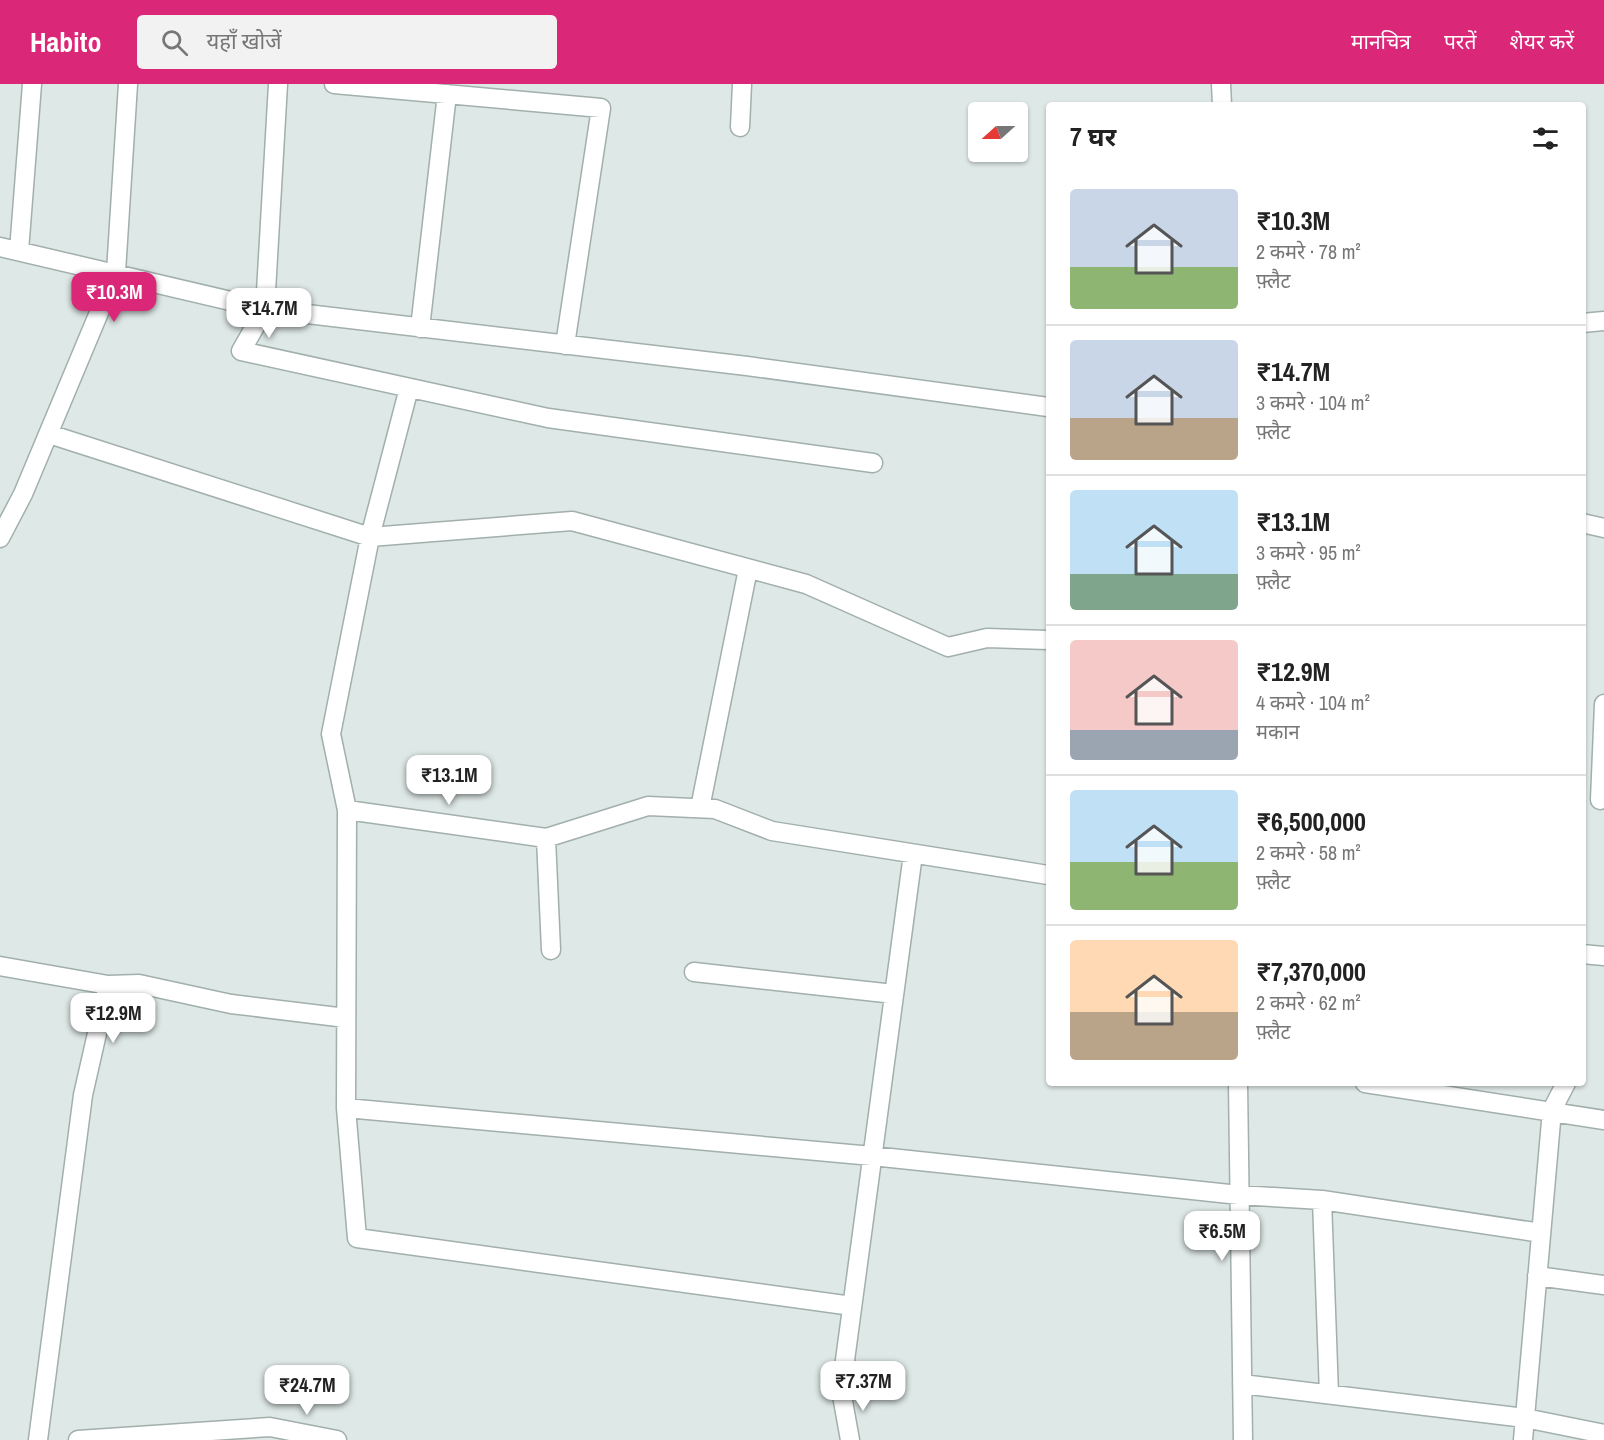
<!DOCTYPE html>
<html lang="hi">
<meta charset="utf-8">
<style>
:root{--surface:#fff;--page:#f2f2f2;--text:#222;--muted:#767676;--line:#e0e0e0;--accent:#db2777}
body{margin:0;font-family:"Archivo Narrow","Noto Sans Devanagari",sans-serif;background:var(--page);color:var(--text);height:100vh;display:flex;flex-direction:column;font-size:22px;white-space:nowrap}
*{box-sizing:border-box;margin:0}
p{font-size:20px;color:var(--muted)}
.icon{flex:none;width:33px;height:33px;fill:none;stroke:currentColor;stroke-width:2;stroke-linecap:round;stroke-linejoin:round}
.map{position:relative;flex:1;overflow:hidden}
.details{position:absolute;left:1046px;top:18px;width:540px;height:984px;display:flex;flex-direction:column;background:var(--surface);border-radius:6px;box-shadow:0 2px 4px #0004}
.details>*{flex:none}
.needle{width:39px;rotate:249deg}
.controls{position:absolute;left:968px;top:18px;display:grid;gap:12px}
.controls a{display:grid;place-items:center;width:60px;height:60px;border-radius:6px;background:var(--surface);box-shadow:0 2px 4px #0004;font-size:30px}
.price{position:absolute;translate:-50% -51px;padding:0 14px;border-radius:12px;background:#fff;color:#222;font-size:20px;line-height:39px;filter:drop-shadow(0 2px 3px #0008)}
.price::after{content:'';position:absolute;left:50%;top:36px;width:18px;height:14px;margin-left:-9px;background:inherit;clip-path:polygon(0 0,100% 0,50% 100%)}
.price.active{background:var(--accent);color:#fff}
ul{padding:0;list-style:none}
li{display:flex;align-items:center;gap:18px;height:150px;padding:0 24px}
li+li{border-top:2px solid var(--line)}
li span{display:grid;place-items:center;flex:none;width:168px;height:120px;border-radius:6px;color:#555}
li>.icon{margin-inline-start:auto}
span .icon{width:72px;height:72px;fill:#fffc;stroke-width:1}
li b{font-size:26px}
h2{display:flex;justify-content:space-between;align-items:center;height:72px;padding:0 24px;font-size:26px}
header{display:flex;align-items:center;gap:36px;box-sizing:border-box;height:84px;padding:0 30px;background:var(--accent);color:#fff}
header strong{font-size:28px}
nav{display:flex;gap:33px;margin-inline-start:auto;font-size:21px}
.search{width:420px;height:54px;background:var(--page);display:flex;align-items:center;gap:15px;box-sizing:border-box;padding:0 21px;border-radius:6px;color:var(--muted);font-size:22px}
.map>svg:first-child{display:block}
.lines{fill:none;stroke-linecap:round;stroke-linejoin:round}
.minor-casing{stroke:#a1afad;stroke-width:21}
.minor{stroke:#fff;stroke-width:18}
</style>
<header>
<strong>Habito</strong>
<div class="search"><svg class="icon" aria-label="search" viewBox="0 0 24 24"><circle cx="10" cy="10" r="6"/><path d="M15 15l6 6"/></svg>यहाँ खोजें</div>
<nav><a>मानचित्र</a><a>परतें</a><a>शेयर करें</a></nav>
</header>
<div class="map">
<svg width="1604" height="1356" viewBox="0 0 1604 1356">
<rect width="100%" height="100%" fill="#dee8e6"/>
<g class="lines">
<g class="minor-casing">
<path id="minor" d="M278,0L265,225L241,267L548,334L873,379
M334,0L601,24L565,261
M1221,0L1222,21
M740,43L742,0
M0,163L265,225L747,282L1048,323
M19,167L32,0
M1582,239L1604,237
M420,244L447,10
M49,350L370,453L409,304
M1582,439L1604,444
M0,454L23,410L116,188L128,0
M1600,716L1604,620
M700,724L748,485
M347,726L546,754
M551,866L546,754L648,722L715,725L772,747L1048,791
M1582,870L1604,872
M0,882L108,901L139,900L231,920L346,934
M694,888L894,910
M1238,999L1243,1356
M1365,999L1604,1036
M346,1024L872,1072L1239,1111L1322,1116L1541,1149
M1322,1116L1329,1310
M1537,1192L1604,1201
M852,1222L357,1154L346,1024L347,726L331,650L370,453L572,437L806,500L948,563L987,554L1048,556
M1242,1300L1525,1334L1604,1350
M38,1356L83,1011L108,901
M78,1356L270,1343L337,1356
M850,1356L841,1306L913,770
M1523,1356L1552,1026L1566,999"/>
</g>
<use href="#minor" class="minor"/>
</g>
</svg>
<div class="controls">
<a><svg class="needle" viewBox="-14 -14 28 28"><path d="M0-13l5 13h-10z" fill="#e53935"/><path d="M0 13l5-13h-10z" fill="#767676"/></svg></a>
</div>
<b class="price active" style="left:114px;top:239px">₹10.3M</b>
<b class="price" style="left:269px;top:255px">₹14.7M</b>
<b class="price" style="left:449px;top:722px">₹13.1M</b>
<b class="price" style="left:113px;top:960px">₹12.9M</b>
<b class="price" style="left:1222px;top:1178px">₹6.5M</b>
<b class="price" style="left:863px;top:1328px">₹7.37M</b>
<b class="price" style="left:307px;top:1332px">₹24.7M</b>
<section class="details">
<h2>7 घर<svg class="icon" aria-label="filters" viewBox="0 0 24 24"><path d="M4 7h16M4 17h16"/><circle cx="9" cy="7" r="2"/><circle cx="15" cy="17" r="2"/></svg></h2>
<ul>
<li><span style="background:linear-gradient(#c9d6e8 65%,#8fb573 0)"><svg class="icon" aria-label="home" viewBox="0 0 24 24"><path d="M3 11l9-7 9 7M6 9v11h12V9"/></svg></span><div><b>₹10.3M</b><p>2 कमरे · 78 m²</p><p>फ़्लैट</p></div></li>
<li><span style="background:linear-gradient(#c9d6e8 65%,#b9a48a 0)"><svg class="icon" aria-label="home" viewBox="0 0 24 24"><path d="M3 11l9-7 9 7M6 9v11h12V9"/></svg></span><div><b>₹14.7M</b><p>3 कमरे · 104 m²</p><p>फ़्लैट</p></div></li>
<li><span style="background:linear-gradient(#bfe0f5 70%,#7fa58c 0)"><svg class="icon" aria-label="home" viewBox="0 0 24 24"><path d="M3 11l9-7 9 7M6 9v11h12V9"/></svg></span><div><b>₹13.1M</b><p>3 कमरे · 95 m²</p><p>फ़्लैट</p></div></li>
<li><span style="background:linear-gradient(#f6c9c9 75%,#9aa5b1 0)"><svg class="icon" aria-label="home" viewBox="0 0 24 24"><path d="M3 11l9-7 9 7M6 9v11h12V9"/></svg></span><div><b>₹12.9M</b><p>4 कमरे · 104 m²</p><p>मकान</p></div></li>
<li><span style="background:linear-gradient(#bfe0f5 60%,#8fb573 0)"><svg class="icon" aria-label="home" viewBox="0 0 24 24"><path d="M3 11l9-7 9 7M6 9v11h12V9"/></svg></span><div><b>₹6,500,000</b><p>2 कमरे · 58 m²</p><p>फ़्लैट</p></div></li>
<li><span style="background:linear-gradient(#ffd9b3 60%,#b9a48a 0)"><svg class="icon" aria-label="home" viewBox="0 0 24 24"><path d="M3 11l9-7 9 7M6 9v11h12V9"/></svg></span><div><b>₹7,370,000</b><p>2 कमरे · 62 m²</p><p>फ़्लैट</p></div></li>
</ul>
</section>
</div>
